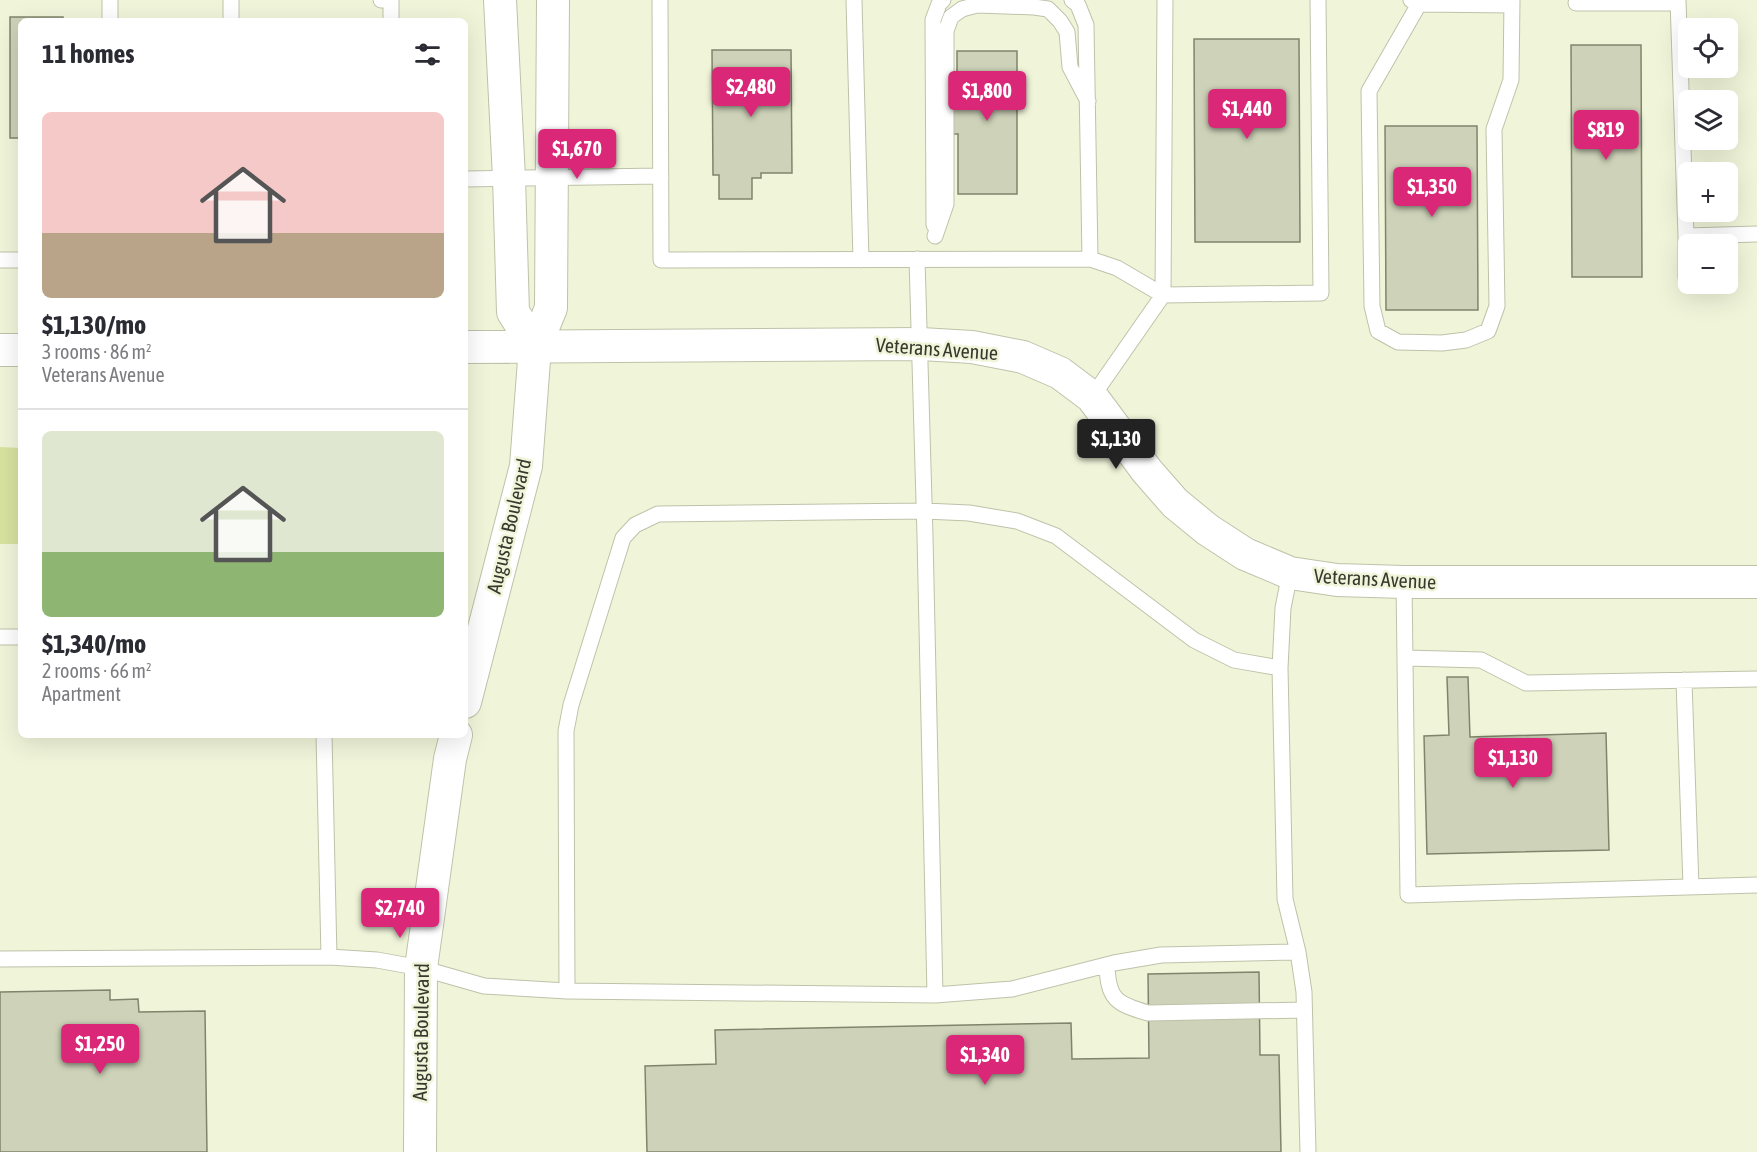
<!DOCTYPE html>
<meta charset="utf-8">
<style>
:root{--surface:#fff;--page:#f7f7f7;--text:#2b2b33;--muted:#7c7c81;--line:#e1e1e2;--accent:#db2777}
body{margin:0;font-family:"Asap Condensed",sans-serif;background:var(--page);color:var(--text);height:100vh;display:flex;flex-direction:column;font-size:22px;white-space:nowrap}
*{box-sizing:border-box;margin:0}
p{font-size:20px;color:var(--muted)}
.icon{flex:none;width:33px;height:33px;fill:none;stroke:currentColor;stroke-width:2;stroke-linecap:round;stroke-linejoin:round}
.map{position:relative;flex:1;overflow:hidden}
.drawer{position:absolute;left:18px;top:18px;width:450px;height:720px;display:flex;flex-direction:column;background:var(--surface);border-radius:9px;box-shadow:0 6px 24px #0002}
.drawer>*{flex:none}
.tools{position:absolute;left:1678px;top:18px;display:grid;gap:12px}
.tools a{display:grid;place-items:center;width:60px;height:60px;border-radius:9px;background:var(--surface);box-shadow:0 6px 24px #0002;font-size:30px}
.price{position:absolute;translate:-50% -51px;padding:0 14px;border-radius:6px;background:var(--accent);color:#fff;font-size:20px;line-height:39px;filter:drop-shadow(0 2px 3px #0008)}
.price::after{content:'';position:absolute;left:50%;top:36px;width:18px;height:14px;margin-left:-9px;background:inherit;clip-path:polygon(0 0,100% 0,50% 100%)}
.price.current{background:#222;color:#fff}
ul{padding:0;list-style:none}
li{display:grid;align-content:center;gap:12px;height:318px;padding:0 24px}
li+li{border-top:2px solid var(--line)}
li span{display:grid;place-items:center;height:186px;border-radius:9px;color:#555}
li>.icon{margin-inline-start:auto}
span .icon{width:108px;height:108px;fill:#fffc;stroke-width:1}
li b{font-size:26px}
h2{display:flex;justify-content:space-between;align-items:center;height:72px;padding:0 24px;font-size:26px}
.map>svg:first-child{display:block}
.water{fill:#d8e2a0}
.building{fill:#cdd2b8;stroke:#80846c;stroke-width:1.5}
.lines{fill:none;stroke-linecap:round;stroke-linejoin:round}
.service-casing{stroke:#bec2a9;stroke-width:17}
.minor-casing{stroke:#bec2a9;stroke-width:34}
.service{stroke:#fff;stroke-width:15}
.minor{stroke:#fff;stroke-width:32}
.labels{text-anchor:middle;stroke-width:5;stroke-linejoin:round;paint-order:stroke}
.street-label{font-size:20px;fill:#37382e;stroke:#f0f5da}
</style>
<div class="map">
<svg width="1757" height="1152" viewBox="0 0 1757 1152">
<rect width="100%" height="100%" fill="#f0f5da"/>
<path class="water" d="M0,447L21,448V544H0Z"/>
<path class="building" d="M10,17H63V21H21V138H10Z
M1194,39H1299L1300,242H1195Z
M1571,45H1641L1642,277H1572Z
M712,50H791L792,173H761V178H752V199H719V175H713Z
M957,51H1017V194H958V134H951V107H957Z
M1385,126H1477L1478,310H1386Z
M1447,677H1468L1470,737L1606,733L1609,850L1427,854L1424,736L1449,735Z
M1259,972L1260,1055H1279L1281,1152H647L645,1066L716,1064L715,1030L1071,1023L1072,1059L1149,1058L1148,974Z
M110,990V1000L138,999L139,1012L205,1011L207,1152H0V992Z"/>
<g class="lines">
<g class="service-casing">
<path id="service" d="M110,0V21
M231,0V21
M381,0H391V21
M660,0L661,260L1090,259L1117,268L1163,295L1321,293L1318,0
M854,0L861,260
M1072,0L1078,5L1086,25L1090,259
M1411,0L1419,4L1512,5
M1419,0V4L1369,91L1372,306L1378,331L1398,342L1442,343L1466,340L1488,331L1497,306L1494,129L1511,80L1512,0
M1678,0L1686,236L1757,234
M1576,3H1678
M465,179L661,176
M934,225L933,20L939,4L943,0
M935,236L946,204V31L951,17L962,9L977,5L1034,7L1048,9L1060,21L1067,32L1070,67L1088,101
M1686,236V277
M917,259L925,536L935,995
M0,260H21
M1092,397L1163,295L1165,0
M1290,573L1283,608L1280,668L1285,899L1298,952L1304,992L1308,1152
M1404,582L1408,895L1757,885
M0,637H21
M1406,658L1481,660L1526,683L1757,679
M1684,680L1691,887
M324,735L329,957
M0,959L329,957L377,960L421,968L484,986L567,991L935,995L1012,989L1114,963L1161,955L1298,952
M1107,965C1108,999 1116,1004 1148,1013L1304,1010
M567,991L566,731L571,705L623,538L635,525L658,514L925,511L969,513L1017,521L1056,536L1194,640L1234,660L1280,668"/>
</g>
<g class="minor-casing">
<path id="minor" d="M500,0L509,178L513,312L535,347
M465,347L921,344L972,347L1023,357L1060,373L1092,397L1147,471L1175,503L1208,530L1245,554L1290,573L1337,580L1404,582H1757
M0,350H21
M465,702L526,466L535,347L551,308L553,0
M420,1152L421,968L450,759L456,735"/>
</g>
<use href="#service" class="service"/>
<use href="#minor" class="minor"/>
</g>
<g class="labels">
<g class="street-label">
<text transform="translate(937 349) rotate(4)" y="7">Veterans Avenue</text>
<text transform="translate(509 526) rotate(-77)" y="7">Augusta Boulevard</text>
<text transform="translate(1375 579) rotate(3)" y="7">Veterans Avenue</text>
<text transform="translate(421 1032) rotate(-89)" y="7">Augusta Boulevard</text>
</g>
</g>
</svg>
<div class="tools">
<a><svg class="icon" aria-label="locate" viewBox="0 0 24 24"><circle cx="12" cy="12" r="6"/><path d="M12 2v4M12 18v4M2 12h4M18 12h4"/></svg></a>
<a><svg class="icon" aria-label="layers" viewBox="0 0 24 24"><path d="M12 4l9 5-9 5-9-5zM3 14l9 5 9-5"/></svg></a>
<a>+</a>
<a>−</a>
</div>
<b class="price" style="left:751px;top:118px">$2,480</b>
<b class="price" style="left:987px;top:122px">$1,800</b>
<b class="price" style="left:1247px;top:140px">$1,440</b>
<b class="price" style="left:1606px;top:161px">$819</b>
<b class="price" style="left:577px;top:180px">$1,670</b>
<b class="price" style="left:1432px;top:218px">$1,350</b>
<b class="price current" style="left:1116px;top:470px">$1,130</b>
<b class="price" style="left:1513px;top:789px">$1,130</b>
<b class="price" style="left:400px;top:939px">$2,740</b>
<b class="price" style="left:100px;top:1075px">$1,250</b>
<b class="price" style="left:985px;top:1086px">$1,340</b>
<section class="drawer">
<h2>11 homes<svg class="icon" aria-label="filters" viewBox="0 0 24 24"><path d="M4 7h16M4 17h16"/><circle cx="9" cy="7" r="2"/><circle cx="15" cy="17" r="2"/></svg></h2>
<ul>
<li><span style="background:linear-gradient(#f6c9c9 65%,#b9a48a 0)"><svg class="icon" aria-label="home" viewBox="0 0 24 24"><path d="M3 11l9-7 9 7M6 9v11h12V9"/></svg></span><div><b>$1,130/mo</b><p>3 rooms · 86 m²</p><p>Veterans Avenue</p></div></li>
<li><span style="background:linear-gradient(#dfe7d0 65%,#8fb573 0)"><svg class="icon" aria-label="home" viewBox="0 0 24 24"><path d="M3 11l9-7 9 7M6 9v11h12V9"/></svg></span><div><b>$1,340/mo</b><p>2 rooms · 66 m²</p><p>Apartment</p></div></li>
</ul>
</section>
</div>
